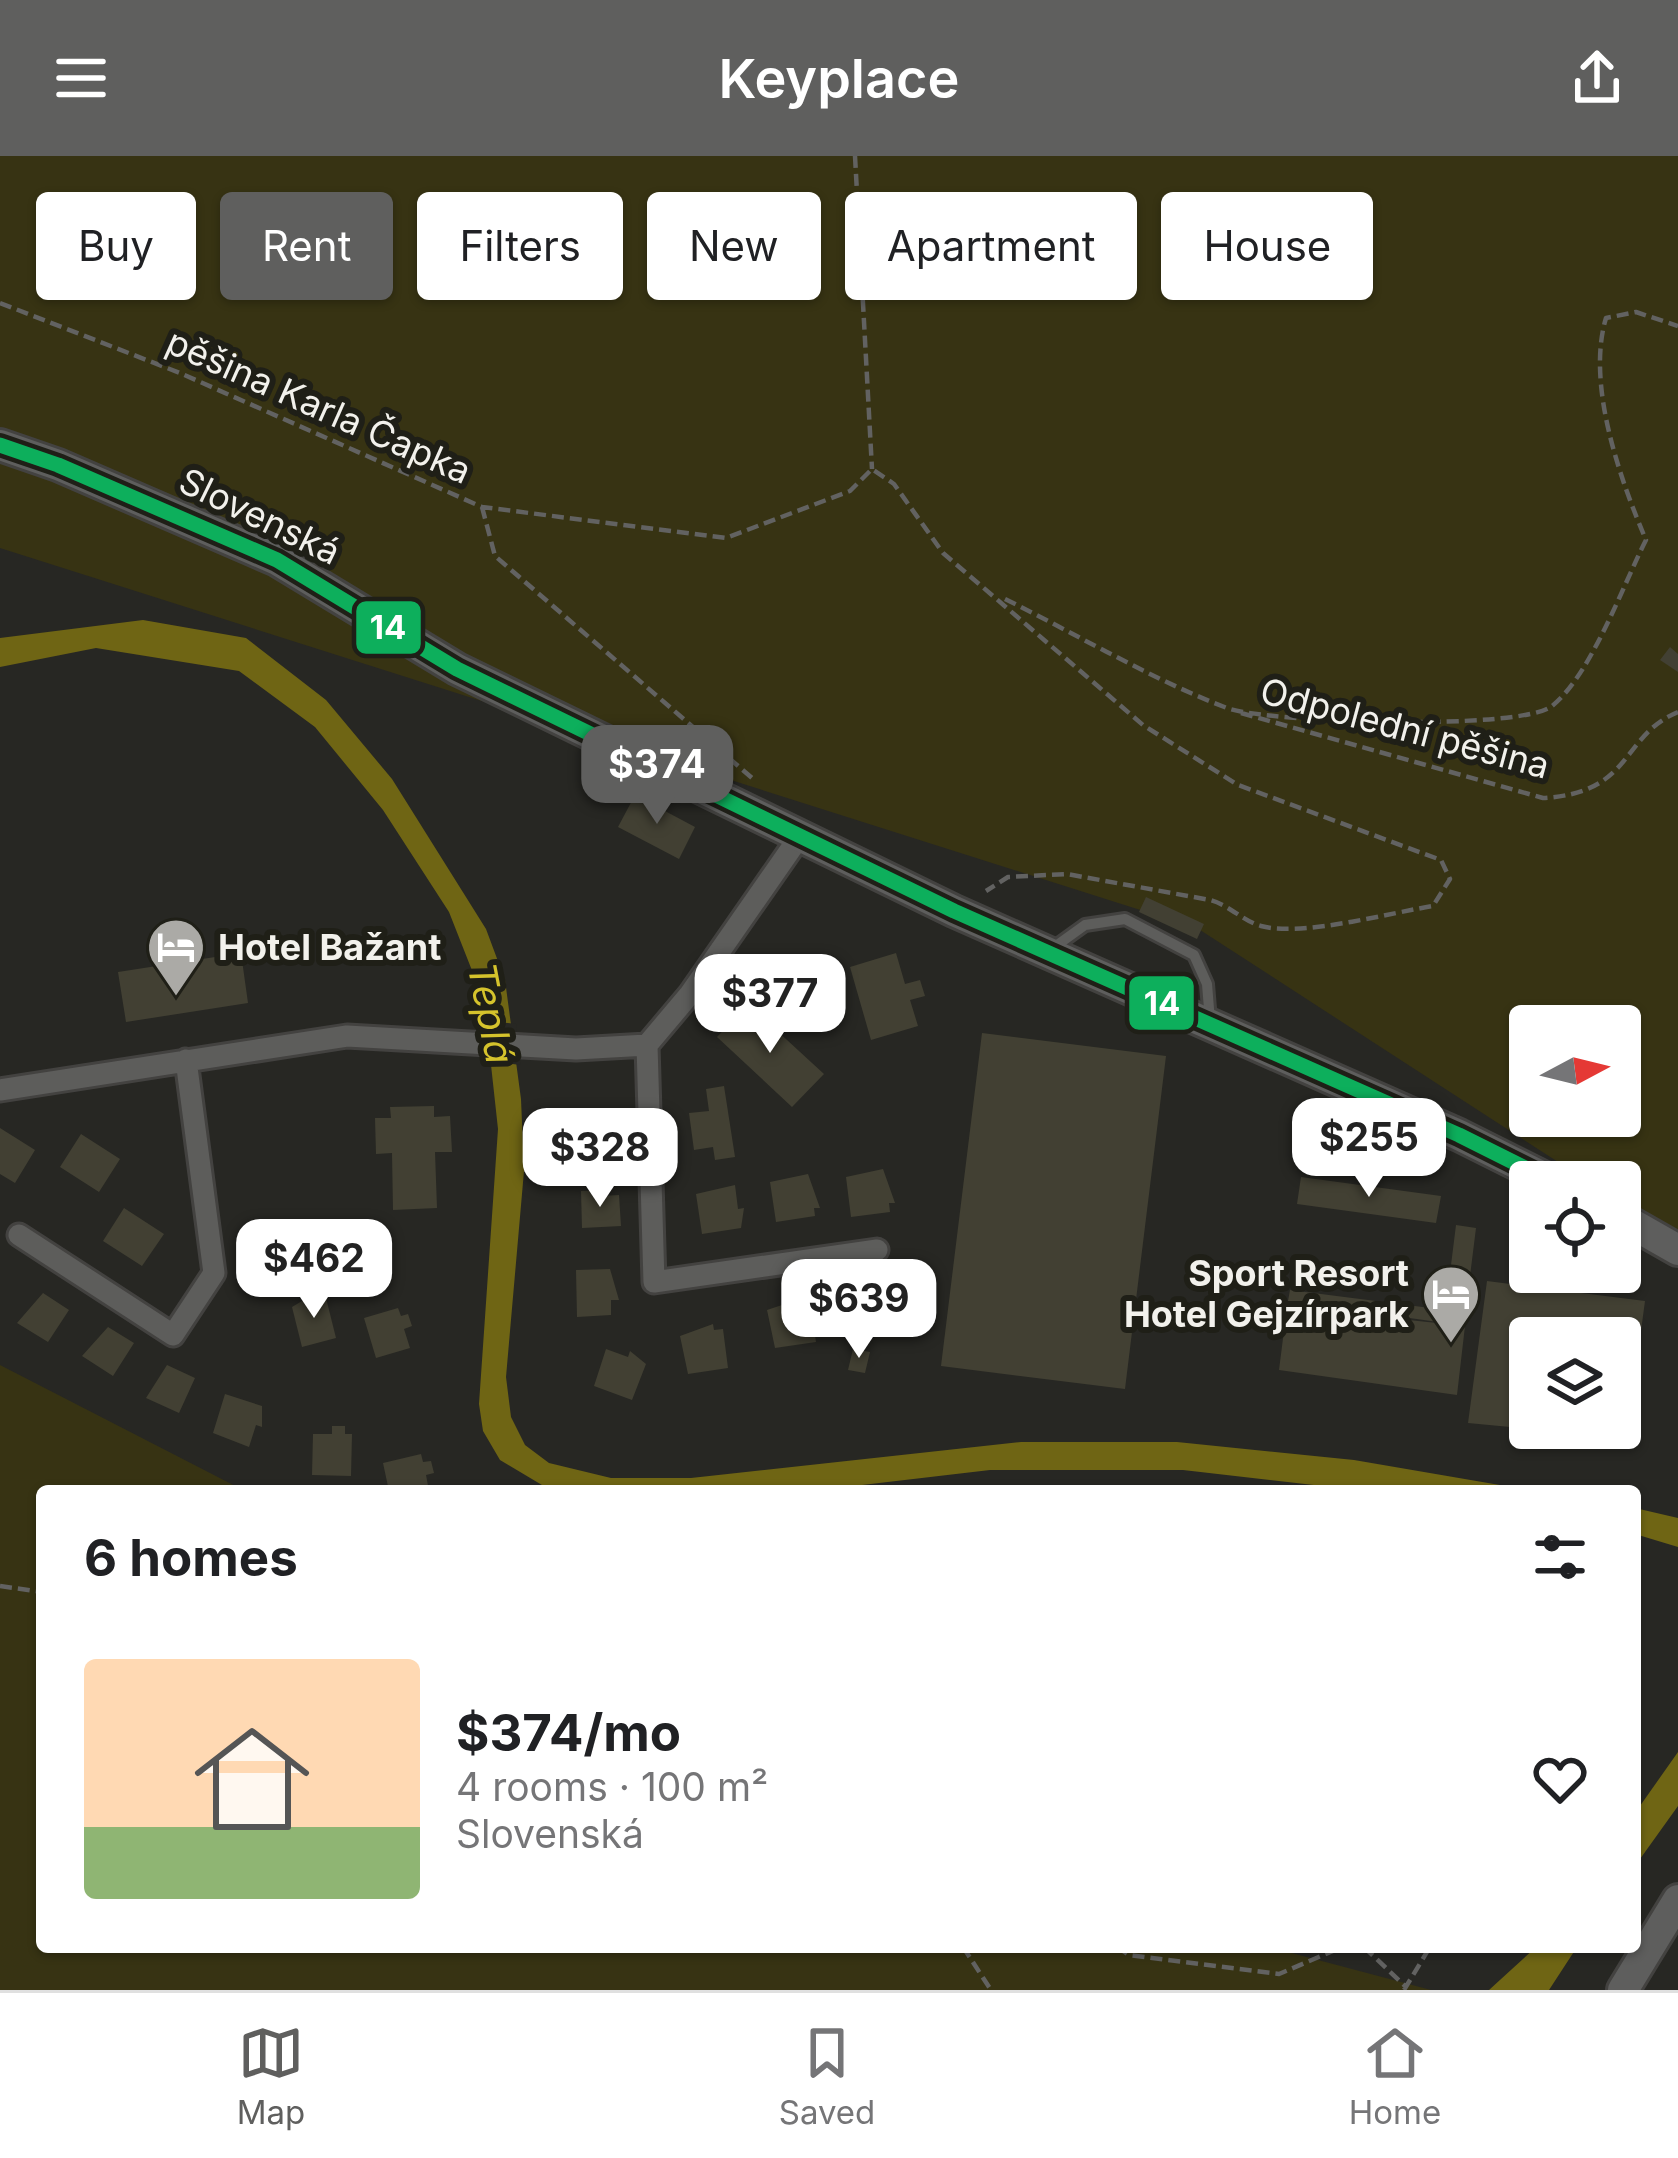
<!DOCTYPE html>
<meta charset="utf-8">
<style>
:root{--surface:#fff;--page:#f2f2f2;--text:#202124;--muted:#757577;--line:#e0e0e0;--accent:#5f5f5e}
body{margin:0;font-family:Inter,sans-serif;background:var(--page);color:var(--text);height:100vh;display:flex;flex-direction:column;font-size:45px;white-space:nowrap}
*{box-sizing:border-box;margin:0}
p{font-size:39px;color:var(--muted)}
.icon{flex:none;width:66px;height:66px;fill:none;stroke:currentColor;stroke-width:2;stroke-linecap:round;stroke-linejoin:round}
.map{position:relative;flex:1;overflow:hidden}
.drawer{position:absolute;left:36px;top:1329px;width:1605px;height:468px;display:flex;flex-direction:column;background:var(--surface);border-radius:12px;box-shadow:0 3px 9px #0004}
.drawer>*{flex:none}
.banner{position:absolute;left:36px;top:36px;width:1608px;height:108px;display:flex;gap:24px}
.needle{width:78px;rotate:83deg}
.fabs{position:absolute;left:1509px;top:849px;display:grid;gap:24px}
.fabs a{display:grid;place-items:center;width:132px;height:132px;border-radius:12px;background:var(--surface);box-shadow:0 3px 9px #0004;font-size:60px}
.price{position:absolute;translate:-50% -102px;padding:0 27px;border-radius:24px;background:#fff;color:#222;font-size:39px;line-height:78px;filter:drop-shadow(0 3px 6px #0008)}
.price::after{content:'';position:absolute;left:50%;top:72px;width:36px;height:27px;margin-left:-18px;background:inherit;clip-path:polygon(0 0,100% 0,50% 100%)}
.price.selected{background:var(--accent);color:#fff}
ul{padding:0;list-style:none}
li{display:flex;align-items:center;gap:36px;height:300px;padding:0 48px}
li span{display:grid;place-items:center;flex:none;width:336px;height:240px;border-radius:12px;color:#555}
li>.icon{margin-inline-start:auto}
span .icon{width:144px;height:144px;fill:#fffc;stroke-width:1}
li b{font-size:51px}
h2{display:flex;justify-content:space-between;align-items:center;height:144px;padding:0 48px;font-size:51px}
.chip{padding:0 42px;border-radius:12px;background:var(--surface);box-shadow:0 3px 9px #0004;font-size:42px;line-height:108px}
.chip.selected{background:var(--accent);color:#fff}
header{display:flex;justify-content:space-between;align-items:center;height:156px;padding:0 48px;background:var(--accent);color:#fff;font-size:54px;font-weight:600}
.menu{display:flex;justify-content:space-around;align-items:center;height:168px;border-top:3px solid var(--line);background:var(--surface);font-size:33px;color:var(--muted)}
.menu a{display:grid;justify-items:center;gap:6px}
.menu .selected{color:var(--accent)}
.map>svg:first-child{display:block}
.green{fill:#373313;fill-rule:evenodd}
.water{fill:#6f6514}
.pier{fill:#272723}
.building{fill:#424033}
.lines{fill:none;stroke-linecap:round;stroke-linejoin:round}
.lane-casing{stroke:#434240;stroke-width:16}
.street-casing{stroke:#434240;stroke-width:27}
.secondary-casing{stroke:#434240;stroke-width:36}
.path{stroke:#626261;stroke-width:4.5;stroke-dasharray:12 6;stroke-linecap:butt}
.lane{stroke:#5d5d5b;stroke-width:10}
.street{stroke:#5d5d5b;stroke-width:21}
.secondary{stroke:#5e5e5d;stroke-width:30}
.bus-1-casing{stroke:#1f1f17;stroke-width:24}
.bus-1{stroke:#0daf5c;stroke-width:15}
.labels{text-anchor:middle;stroke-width:12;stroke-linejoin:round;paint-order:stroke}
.street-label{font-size:36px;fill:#f2f1ec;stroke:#1f1f17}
.poi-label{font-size:36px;font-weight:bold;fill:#f2f1ec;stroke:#1f1f17;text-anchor:start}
.water-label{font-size:39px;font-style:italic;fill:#d5c32c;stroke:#1f1f17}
.line-badge{stroke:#1f1f17;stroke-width:4.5}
.badge-label{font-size:33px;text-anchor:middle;font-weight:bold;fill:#fff}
</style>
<header><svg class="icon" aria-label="menu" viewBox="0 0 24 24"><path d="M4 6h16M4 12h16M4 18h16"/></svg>Keyplace<svg class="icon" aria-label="share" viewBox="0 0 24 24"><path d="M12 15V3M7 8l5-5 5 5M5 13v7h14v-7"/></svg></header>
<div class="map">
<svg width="1678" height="1834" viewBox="0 0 1678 1834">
<rect width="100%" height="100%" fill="#272723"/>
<path class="green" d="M0,0H1678V1084L1620,1046V1026H1589L1197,772L0,392ZM1530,870H1620V960H1530Z
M0,1209L245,1335H42V1791H1269L1431,1834H0Z"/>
<path class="water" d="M143,464L246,482L326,544L392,623L486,773L505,824L521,943L524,1015L506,1221L511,1261L525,1289L549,1307L611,1322H691L1021,1286H1177L1354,1304L1534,1335H1366L1183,1314H990L811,1335H552L500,1304L483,1275L479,1248L498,973L484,845L449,756L383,654L315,571L239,515L96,492L0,511V482Z
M1635,1352L1678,1362V1391L1635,1378Z
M1678,1596V1650L1635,1710V1657Z
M1536,1791H1577L1549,1834H1489Z"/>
<path class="pier" d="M480,864L516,868L521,909L484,905Z"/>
<path class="building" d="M1670,491L1678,498V516L1660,504Z
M635,639L695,671L679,703L618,671Z
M1146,741L1204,768L1197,783L1139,756Z
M241,797L248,847L126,866L118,816Z
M896,797L905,828L920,824L925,840L910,844L918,870L871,884L850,811Z
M748,848L824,918L792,951L717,881Z
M982,877L1166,900L1125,1233L941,1210Z
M724,930L735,1001L715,1004L713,991L694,994L689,957L709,955L706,933Z
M434,950V961L450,960L452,996H435L437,1052L393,1054L392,997L376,998L375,962H391L390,951Z
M604,954V960L623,959L624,990L585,992L584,955Z
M0,972L35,994L15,1027L0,1018Z
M81,978L120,1003L99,1036L60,1011Z
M883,1013L895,1047H889L890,1056L851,1061L846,1021Z
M808,1018L820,1052H814L815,1060L776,1066L770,1026Z
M1301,1021L1441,1040L1436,1067L1297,1048Z
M735,1029L738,1053L744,1052L741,1072L702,1078L696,1038Z
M601,1034V1040L619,1039L621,1070L582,1072L581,1035Z
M124,1052L164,1078L142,1110L103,1085Z
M1456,1069L1476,1072L1466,1152L1446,1149Z
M610,1113L619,1144H611V1159L577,1161L576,1114Z
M1487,1125L1645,1145L1626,1287L1545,1275L1620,1272V1182H1530V1273L1468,1267Z
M910,1132L916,1171L880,1176L879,1137Z
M1290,1134L1438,1153V1166L1288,1145Z
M317,1136L319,1144L326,1142L336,1182L302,1191L292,1151Z
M43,1137L69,1154L48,1186L17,1167Z
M800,1143L802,1149L810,1147L816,1186L775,1192L767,1154Z
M1287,1151L1465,1170L1457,1239L1279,1214Z
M398,1152L401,1160L408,1158L412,1170L404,1173L410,1192L376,1202L364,1162Z
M713,1168L714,1174L723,1173L728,1212L688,1218L680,1180Z
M108,1171L134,1187L113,1220L82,1200Z
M606,1193L628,1201L630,1195L646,1208L632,1244L594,1230Z
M853,1193L870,1196L865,1217L848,1214Z
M167,1209L195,1222L179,1257L146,1242Z
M225,1238L262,1250V1271L256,1269L249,1291L213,1277Z
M332,1270H345V1278H352L351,1320L312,1319L313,1278H332Z
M421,1298L423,1306L431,1305L434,1317L426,1319L429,1335H389L383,1307Z"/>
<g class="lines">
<g class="lane-casing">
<path id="lane" d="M1053,792L1085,769L1125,763L1194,799L1207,828L1210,865"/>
</g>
<g class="street-casing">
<path id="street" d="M647,889L654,1126L877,1094
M0,934L347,880L576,893L647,889L690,838L800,680
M19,1079L173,1179L214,1117L186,904"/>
</g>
<g class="secondary-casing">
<path id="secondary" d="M0,289L58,309L277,404L457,513L954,755L1459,979L1553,1026
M1620,1061L1678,1094
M1623,1834L1678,1744"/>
</g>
<path class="path" d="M855,0L872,313
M0,147L180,217L482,351L726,382L850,335L872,313L894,328L943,397L1143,569L1238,629L1441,704L1450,723L1433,750C1389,757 1302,781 1261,770C1243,765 1229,749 1210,744L1067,718L1008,721L986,735
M482,351L495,400L752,622
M1005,443C1078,479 1151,523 1227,552C1267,567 1521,575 1552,550C1591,519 1623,429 1646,384C1620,323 1586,228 1606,162L1636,156L1678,170
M1241,557L1543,642C1634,637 1620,580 1678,556
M0,1430L42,1436
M963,1791L991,1834
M1117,1791L1129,1799L1279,1818L1342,1791
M1364,1791L1406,1831
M1404,1834L1430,1791"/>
<use href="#lane" class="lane"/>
<use href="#street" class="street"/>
<use href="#secondary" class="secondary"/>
<g class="bus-1-casing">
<path id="bus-1" d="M0,289L58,309L277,404L457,513L954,755L1459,979L1553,1026"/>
</g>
<use href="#bus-1" class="bus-1"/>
</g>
<defs>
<g id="hotel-pin" transform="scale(3)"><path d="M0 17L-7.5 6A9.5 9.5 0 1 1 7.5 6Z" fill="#abaaa6" stroke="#1f1f17"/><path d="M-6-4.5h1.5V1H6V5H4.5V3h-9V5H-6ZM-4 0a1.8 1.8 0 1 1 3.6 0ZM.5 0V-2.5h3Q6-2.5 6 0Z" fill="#fff"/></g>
</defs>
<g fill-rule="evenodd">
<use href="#hotel-pin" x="176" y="791"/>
<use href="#hotel-pin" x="1451" y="1138"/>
</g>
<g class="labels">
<g class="street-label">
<text transform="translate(319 250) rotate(24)" y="13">pěšina Karla Čapka</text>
<text transform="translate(260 360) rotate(26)" y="13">Slovenská</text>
<text transform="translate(1405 572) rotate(15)" y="13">Odpolední pěšina</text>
</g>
<g class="poi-label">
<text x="218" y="804">Hotel Bažant</text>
<text x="1409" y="1130" text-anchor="end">Sport Resort<tspan x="1409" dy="41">Hotel Gejzírpark</tspan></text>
</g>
<g class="water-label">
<text transform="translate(491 857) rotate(79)" y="14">Teplá</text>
</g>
</g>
<g class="line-badge">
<rect x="354" y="443" width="69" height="57" rx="12" fill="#0daf5c"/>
<rect x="1127" y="818" width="69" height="58" rx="12" fill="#0daf5c"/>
</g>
<g class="badge-label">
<text x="388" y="483">14</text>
<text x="1162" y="859">14</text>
</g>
</svg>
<div class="fabs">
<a><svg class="needle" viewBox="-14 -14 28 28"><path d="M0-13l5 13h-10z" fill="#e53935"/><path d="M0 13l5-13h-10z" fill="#757577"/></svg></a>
<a><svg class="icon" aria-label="locate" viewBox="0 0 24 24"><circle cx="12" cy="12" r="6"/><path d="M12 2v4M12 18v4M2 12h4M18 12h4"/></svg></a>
<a><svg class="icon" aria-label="layers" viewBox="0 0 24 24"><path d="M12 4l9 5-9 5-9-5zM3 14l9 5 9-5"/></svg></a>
</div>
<b class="price selected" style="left:657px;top:671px">$374</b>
<b class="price" style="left:770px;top:900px">$377</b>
<b class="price" style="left:1369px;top:1044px">$255</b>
<b class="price" style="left:600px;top:1054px">$328</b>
<b class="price" style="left:314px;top:1165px">$462</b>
<b class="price" style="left:859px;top:1205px">$639</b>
<div class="banner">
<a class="chip">Buy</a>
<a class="chip selected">Rent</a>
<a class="chip">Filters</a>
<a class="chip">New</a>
<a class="chip">Apartment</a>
<a class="chip">House</a>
</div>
<section class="drawer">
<h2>6 homes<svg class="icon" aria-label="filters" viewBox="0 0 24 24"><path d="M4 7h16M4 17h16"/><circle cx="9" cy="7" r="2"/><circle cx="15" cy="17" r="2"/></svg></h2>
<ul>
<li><span style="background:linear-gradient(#ffd9b3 70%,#8fb573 0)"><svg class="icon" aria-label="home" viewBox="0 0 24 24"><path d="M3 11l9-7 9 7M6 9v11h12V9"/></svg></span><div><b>$374/mo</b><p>4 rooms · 100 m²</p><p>Slovenská</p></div><svg class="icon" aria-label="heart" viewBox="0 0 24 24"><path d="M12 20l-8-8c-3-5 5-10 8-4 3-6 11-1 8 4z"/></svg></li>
</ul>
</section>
</div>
<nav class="menu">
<a class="selected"><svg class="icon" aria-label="map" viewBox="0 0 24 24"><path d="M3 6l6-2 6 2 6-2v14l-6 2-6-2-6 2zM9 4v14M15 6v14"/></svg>Map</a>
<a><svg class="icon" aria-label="saved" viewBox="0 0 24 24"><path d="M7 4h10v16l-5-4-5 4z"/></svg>Saved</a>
<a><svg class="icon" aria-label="home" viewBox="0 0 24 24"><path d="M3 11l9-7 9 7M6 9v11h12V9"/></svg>Home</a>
</nav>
